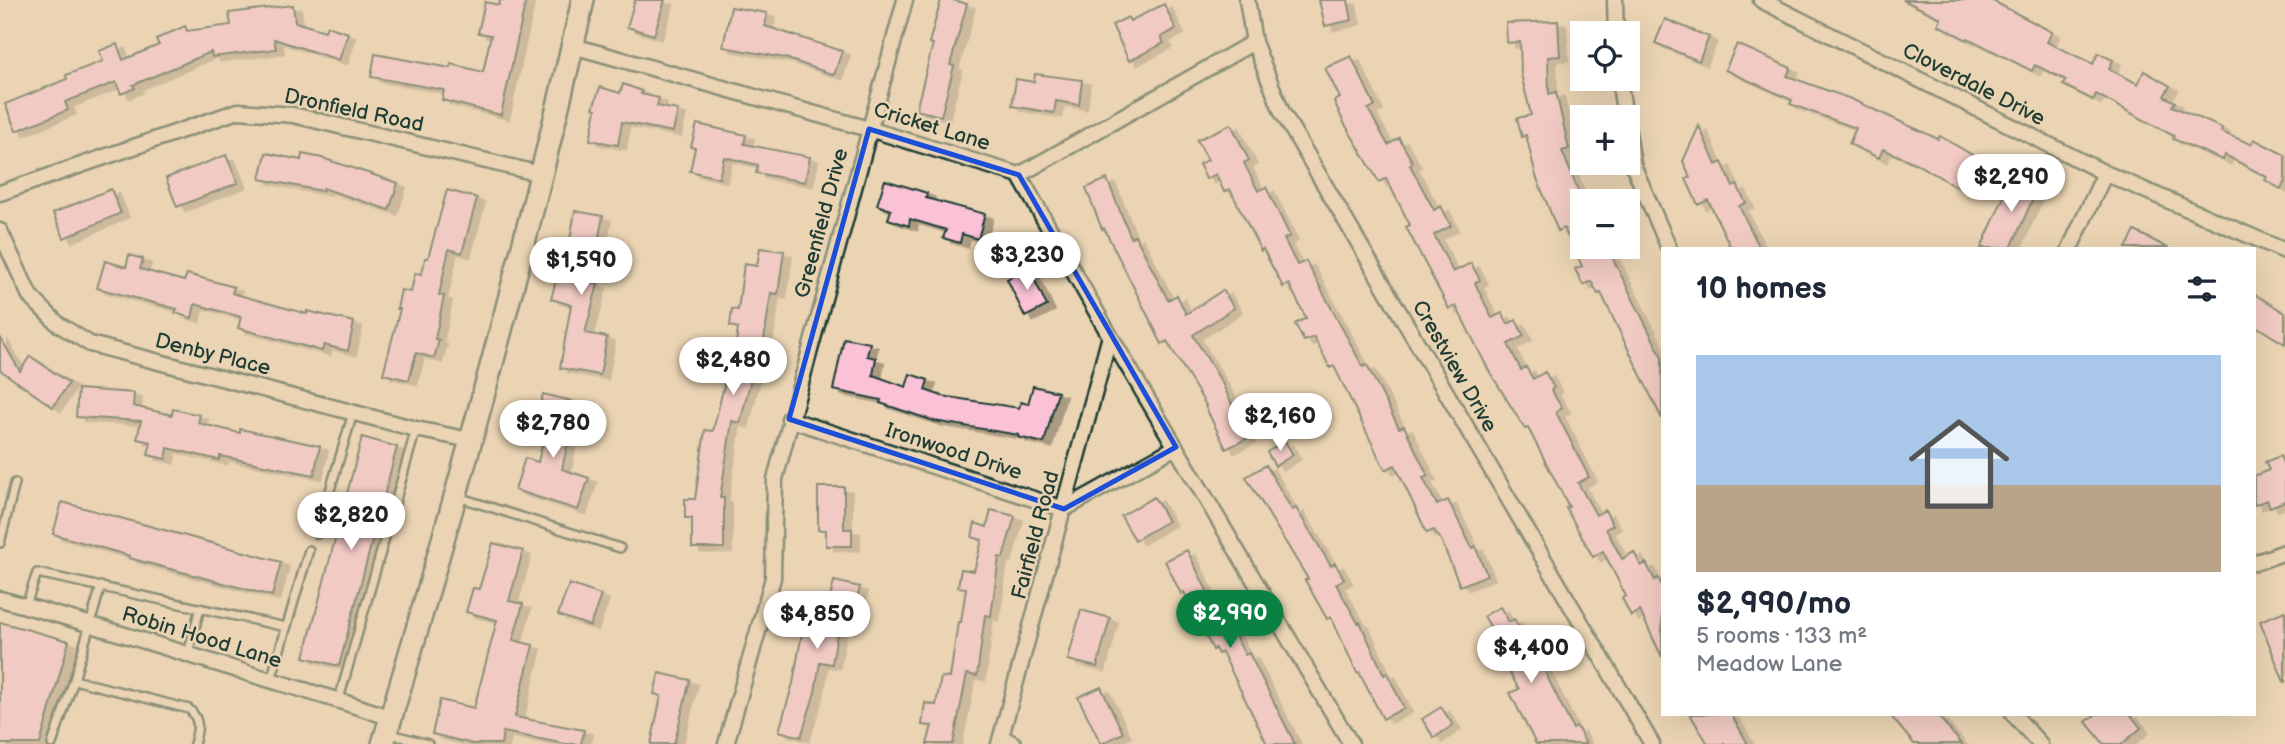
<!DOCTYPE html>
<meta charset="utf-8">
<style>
:root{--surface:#fff;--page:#f6f6f7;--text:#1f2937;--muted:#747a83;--accent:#0b8043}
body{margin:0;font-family:"Balsamiq Sans",sans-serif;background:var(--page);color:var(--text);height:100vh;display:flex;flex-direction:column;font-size:26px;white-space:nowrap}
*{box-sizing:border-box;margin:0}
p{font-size:23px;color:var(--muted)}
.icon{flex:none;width:38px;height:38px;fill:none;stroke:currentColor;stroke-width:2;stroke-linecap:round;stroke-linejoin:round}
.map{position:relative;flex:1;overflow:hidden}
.sheet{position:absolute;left:1661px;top:247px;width:595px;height:469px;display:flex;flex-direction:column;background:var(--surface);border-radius:0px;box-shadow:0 7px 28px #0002}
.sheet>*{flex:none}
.buttons{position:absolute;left:1570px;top:21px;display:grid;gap:14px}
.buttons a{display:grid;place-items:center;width:70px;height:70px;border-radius:0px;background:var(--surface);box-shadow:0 7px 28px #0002;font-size:35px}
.price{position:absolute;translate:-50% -60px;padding:0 16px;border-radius:24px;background:#fff;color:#222;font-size:23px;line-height:46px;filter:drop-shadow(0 2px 4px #0008)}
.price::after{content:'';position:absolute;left:50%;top:42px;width:21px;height:16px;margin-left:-10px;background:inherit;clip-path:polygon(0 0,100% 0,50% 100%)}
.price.selected{background:var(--accent);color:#fff}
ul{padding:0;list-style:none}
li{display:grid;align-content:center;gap:14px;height:371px;padding:0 35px}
li span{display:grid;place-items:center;height:217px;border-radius:0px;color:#555}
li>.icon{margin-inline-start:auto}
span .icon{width:126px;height:126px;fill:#fffc;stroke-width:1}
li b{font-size:30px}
h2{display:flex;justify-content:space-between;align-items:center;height:84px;padding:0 35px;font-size:30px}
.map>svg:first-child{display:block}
.building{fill:#fac1d7;stroke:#1f3d34;stroke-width:2;filter:url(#shadow)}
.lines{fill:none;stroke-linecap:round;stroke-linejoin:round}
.lane-casing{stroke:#1f3d34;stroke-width:12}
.street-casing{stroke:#1f3d34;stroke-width:19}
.secondary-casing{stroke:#1f3d34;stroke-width:26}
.lane{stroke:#ead4b3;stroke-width:7}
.street{stroke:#ead4b3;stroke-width:14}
.secondary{stroke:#ead4b3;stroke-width:21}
.marked{fill:none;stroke:#1d4ed8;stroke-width:5;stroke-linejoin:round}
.labels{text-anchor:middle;stroke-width:5;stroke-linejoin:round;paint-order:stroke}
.street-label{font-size:21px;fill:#1f3d34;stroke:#ead4b3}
</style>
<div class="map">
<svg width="2285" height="744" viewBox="0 0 2285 744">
<defs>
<filter id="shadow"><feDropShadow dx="8" dy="4.5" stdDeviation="0" flood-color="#0004"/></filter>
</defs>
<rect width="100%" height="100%" fill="#ead4b3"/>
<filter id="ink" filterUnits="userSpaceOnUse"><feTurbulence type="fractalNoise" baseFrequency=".0143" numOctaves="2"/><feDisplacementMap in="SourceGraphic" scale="14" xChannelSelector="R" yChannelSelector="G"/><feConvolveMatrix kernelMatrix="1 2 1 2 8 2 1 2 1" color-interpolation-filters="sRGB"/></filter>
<g filter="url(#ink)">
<path class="building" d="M500,0H526L501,115L442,100L444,90L371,77L375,54L450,68L451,64L483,72L491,35L478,33L485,2L499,5Z
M635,0H665L654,35L627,27Z
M941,0H953L967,4L950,65L954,66L941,116L916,110L933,44L929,43Z
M1319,0H1348L1352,20L1325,26Z
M1903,0H1991L2052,32L2047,42L2093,64L2098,53L2113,60L2109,69L2138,84L2144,71L2170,86L2164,96L2175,102L2172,106L2222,128L2221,132L2251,144L2254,139L2285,155V181L2281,189L2265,180L2267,177L2225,155L2223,160L2173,139L2174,136L2096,94L2093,100L2063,85L2066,80L2035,65L2032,71L1968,38L1967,40L1938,25L1941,18Z
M1164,4L1176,29L1161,37L1164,43L1129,61L1112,25L1128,17L1130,21Z
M293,5L295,22L325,31L327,26L348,33L339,60L274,39L276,49L212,57L211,52L133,85L135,88L121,94L116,82L65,102L68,110L16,131L5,104L67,79L66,75L103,61L99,51L117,44L123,60L159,45L156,39L185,26L187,31L231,25L229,13Z
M731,7L767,13L765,26L842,51L834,75L785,58L723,47Z
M1665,19L1709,37L1699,61L1655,43Z
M1558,21L1560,56L1548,57L1549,94L1556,92L1569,149L1562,151L1582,200V247H1607L1662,357V419L1601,293L1598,294L1591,281L1583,285L1575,269L1582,266L1564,228L1558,231L1536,176L1526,135L1522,137L1517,118L1531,115L1521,74L1520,42L1507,43L1506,23Z
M1737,44L1791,68L1787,76L1851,99L1938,139L1940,136L1984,162L1966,192L1915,163L1883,149L1879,158L1849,144L1856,128L1790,104L1792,100L1725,70Z
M1351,56L1375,106L1368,109L1388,145L1399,138L1413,163L1410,165L1434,210L1441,206L1451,226L1434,235L1453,272L1471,263L1480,280L1475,283L1492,318L1502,313L1508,324L1516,320L1524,336L1508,344L1521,370L1526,367L1533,379L1545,372L1554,388L1551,390L1562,408L1556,412L1589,477L1578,483L1596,515L1605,510L1613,525L1606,529L1622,559L1634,552L1641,566L1646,563L1655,580L1658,578L1662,586V657L1640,611L1631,616L1622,598L1626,596L1603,551L1593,557L1566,508L1569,507L1528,428L1525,429L1488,369L1456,306L1449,309L1406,227L1410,225L1386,178L1379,182L1343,121L1334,101L1340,98L1325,68Z
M1035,74L1082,80L1079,105L1056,101L1054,113L1012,106L1016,79L1034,82Z
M623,84L642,91L641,94L659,98L657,106L678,110L673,132L622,122L618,145L590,140L596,109L593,108L600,87L620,93Z
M697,124L746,135L744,144L810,157L805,182L756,173L758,165L724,157L719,178L690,171L695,148L691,147Z
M1231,124L1249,160L1244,163L1258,191L1266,187L1290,236L1284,239L1297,265L1306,261L1363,367L1367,365L1399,428L1404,426L1428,476L1423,478L1437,505L1448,500L1472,548L1475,546L1487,575L1460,586L1441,540L1434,530L1427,533L1395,465L1385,470L1334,366L1330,368L1314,337L1304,341L1295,324L1306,318L1289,284L1283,287L1263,249L1261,251L1230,189L1224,192L1216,174L1206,179L1199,164L1208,160L1197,140Z
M1699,126L1716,165L1722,162L1733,187L1737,185L1746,203L1739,206L1760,248H1731L1708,200L1698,205L1686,179L1690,177L1683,161Z
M266,153L301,160L302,154L322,158L398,183L389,210L323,188L322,191L260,179Z
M226,155L238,183L177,207L166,178Z
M2014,174L2039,185L2011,248H1981Z
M1107,179L1131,238L1135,235L1168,300L1177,295L1186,314L1223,290L1234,308L1193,335L1222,383L1248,438L1226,449L1205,406L1206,405L1167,341L1162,344L1104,228L1102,229L1086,188Z
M885,180L927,193L926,198L985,214L978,239L962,234L960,243L943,238L946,230L910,219L909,226L888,219L891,210L877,205Z
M111,189L121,213L64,238L53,213Z
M447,190L477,198L462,253L449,249L439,295L444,296L435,339L439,340L434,358L416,353L409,380L383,374L400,309H397L401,290L411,292L415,273L422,274L425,258H428Z
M575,211L603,216L590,282L598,284L585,333L607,337L600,375L560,368L571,305L551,299L558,273L564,275Z
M2135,231L2168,248H2126Z
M760,248L784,251L778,294L771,293L761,360L756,359L740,423L732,421L720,498H724V548H692V518H685V499H695L705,430L713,431L728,369L732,370L738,328L730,326L732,309L738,310L744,264L757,266Z
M129,255L143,259L140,269L184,281L187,274L234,287L232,293L307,314V311L354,322L348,351L324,345L322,351L238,328L241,317L195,304L192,318L175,313L177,309L97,288L105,261L126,267Z
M1029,268L1047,306L1025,317L1007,279Z
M2254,294L2285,313V344L2254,325Z
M0,337L20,371L30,356L69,383L53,407L0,370Z
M844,338L870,343L867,356L876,358L873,375L906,387L910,374L928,380L925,390L942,396L1019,408L1021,402L1028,404L1033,386L1058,392L1044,443L1018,437L1019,435L934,421L880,403L881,400L833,390Z
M78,389L134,393L133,406L172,415L173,409L200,415L198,423L240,433V429L320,446L314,475L220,456L219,460L168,448L166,459L148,455L151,442L137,439L141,421L76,417Z
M543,394L572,401L563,436L569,437L562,469L589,478L578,510L515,490L525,458L538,462L547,426L536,423Z
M362,437L397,447L339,666L304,657Z
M1285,441L1293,455L1275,466L1267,452Z
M2280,456L2285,467V501L2270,507L2267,500L2254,505V476L2269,470L2265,462Z
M1266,465L1292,510L1296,508L1331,566L1335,563L1344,579L1336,584L1358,623L1360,622L1384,675L1387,673L1404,708L1383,719L1359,672L1357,673L1331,617L1327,619L1305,580L1308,579L1246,477Z
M818,487H844V529H852V546H826V530H818Z
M1154,497L1168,521L1135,540L1121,516Z
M62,502L281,562L272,596L129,558L130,556L53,534Z
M991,510L1015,516L1003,558L999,557L991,616L985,615L977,676L967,674L953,744H927L932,726L922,725L925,703L936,705L941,677L950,678L958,622H961L966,588L958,587L961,569L974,571L982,540L972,537L975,523L987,527Z
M493,543L523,551L509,601L523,604L513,640L533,645L515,717L584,730L581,744H566L503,732L501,744H473L432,734L440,700L474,708L497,620L466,612L473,588L479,589Z
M1187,550L1213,603L1217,601L1245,655L1249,653L1295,744H1267L1222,652L1218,654L1215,648L1213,650L1184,592L1181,594L1165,561Z
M834,581L860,587L851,625L839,622L832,664L820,662L815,692L801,737L779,731L793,683L802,633L811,597L829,602Z
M569,584L601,595L590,626L558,615Z
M1500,607L1509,622L1514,619L1541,664L1573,729L1577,727L1586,744H1536L1510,693L1519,689L1488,636L1494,633L1484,616Z
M1081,610L1110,618L1097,667L1068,660Z
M2285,611V682H2284L2260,621Z
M0,622L69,641L40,744H0Z
M659,673L690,680L674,744H651L661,696L654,694Z
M1101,687L1123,733L1101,744L1078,697Z
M1441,707L1453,725L1434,738L1422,719Z
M1690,714H1731L1748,744H1708Z
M1889,714H1936L1962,744H1914Z
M2096,714H2130L2141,728L2122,744H2104L2086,722Z"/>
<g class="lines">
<g class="lane-casing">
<path id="lane" d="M458,497L620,548
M317,534L353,413
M0,543L15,483
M26,605L37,573L286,627
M188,654L200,608
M74,680L189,709C201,720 198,730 194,744
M271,680L309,550
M339,699L416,429
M387,733L428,744
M52,744L74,680L101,586"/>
</g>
<g class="street-casing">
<path id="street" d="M1247,0L1254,42L1282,112L1652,744
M1615,0L1616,33
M1761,0L2105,173L2285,251
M573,46L869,129L1019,175L1254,42
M1619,79L1625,117
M1628,132L1633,165L1669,248
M1019,175L1110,336L1351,744
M0,193L238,111L293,115L541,174
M0,231L30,296L58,324L90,344L416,429L470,440
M2070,248L2105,173
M789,419L1064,509L1176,447
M2254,563L2285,552
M0,599C83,621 165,647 247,673C296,688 344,701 391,718
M2013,714L2040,744
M1001,737L1014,744
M726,744L773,578L775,479L905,0
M999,744L1110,336"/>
</g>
<g class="secondary-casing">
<path id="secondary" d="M383,744C457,498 526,250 583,0"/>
</g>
<use href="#lane" class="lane"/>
<use href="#street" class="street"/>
<use href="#secondary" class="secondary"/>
</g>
</g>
<path d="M0 0H2285V744H0ZM869,129L1019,175L1176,447L1064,509L789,419Z" fill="#ead4b3" fill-opacity=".55" fill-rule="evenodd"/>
<path class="marked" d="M869,129L1019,175L1176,447L1064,509L789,419Z"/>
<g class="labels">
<g class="street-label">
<text transform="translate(1974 84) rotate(27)" y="7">Cloverdale Drive</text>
<text transform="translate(354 110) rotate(12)" y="7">Dronfield Road</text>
<text transform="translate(932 126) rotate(17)" y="7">Cricket Lane</text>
<text transform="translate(821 223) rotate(-75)" y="7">Greenfield Drive</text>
<text transform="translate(213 354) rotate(14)" y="7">Denby Place</text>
<text transform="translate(1455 366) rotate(60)" y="7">Crestview Drive</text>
<text transform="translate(954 451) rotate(18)" y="7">Ironwood Drive</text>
<text transform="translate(1035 535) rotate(-75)" y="7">Fairfield Road</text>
<text transform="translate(202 637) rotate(17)" y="7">Robin Hood Lane</text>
</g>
</g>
</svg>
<div class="buttons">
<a><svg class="icon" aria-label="locate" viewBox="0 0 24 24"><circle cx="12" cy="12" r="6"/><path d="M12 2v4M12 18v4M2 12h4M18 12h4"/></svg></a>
<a>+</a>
<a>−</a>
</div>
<b class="price" style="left:2011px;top:214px">$2,290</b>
<b class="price" style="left:1027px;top:292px">$3,230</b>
<b class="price" style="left:581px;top:297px">$1,590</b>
<b class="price" style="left:733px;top:397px">$2,480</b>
<b class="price" style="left:1280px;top:453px">$2,160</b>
<b class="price" style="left:553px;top:460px">$2,780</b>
<b class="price" style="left:351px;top:552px">$2,820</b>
<b class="price selected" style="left:1230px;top:650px">$2,990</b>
<b class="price" style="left:817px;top:651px">$4,850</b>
<b class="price" style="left:1531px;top:685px">$4,400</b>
<section class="sheet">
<h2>10 homes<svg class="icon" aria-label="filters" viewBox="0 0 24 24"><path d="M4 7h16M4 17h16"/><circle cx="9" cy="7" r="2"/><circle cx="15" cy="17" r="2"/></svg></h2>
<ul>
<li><span style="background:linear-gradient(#a9c7e8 60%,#b9a48a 0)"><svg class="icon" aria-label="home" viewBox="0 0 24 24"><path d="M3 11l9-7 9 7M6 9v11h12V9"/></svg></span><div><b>$2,990/mo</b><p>5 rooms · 133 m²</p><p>Meadow Lane</p></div></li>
</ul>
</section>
</div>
